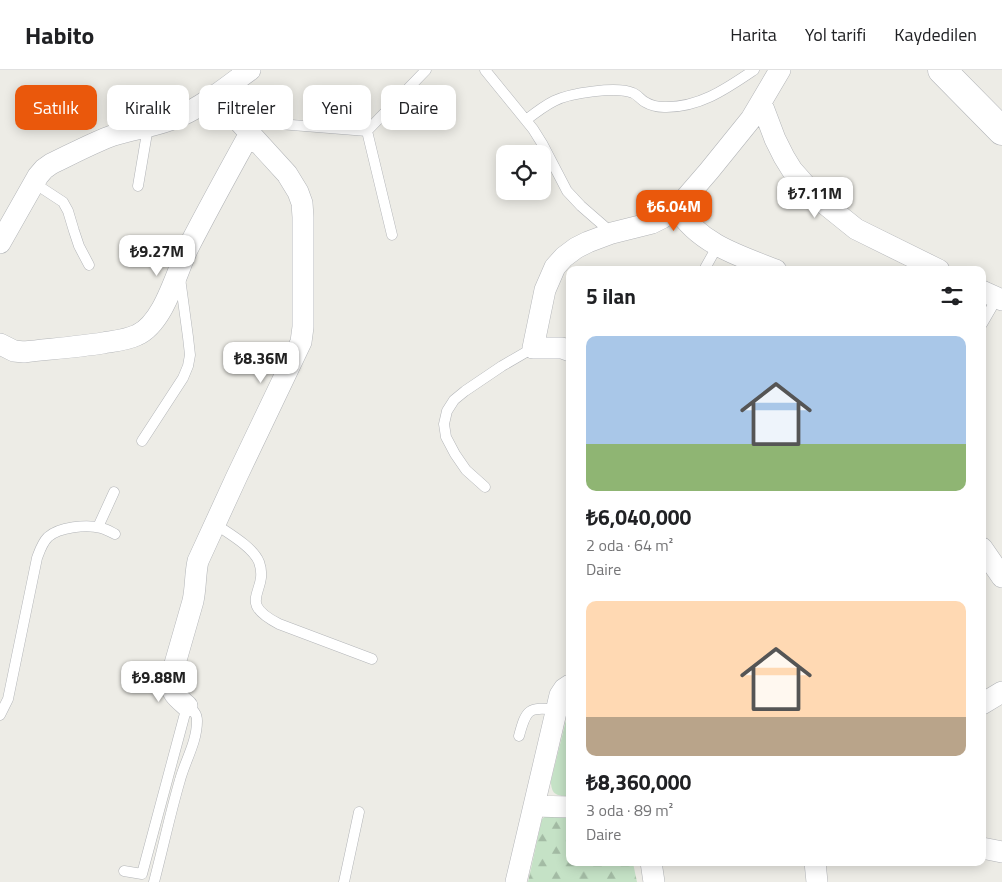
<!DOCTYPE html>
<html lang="tr">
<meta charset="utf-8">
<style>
:root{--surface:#fff;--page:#f6f6f6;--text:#202124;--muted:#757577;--line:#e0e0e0;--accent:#ea580c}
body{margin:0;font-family:"Titillium Web",sans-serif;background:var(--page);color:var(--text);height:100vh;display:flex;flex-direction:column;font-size:19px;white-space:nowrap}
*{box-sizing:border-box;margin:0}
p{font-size:16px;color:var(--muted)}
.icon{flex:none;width:28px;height:28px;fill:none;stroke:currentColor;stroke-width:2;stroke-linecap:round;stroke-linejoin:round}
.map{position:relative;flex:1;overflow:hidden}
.side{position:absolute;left:566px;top:196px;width:420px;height:600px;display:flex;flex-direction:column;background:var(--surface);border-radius:10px;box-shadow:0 2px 12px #0003}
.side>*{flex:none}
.banner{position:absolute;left:15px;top:15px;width:475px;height:45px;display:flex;gap:10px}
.buttons{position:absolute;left:496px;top:75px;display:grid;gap:10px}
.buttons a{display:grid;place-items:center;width:55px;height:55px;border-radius:10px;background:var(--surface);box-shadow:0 2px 12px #0003;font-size:25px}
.price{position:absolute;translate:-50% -42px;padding:0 11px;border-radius:10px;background:#fff;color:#222;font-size:16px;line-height:32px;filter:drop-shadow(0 1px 2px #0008)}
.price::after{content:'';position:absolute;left:50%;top:30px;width:15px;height:11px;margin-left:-8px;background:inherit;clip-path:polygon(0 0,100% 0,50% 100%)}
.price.current{background:var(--accent);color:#fff}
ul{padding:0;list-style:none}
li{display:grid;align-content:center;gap:10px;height:265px;padding:0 20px}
li span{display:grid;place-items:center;height:155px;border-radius:10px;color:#555}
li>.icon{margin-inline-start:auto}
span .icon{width:90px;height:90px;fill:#fffc;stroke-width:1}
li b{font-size:21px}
h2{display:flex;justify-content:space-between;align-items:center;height:60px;padding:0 20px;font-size:21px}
.pill{padding:0 18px;border-radius:10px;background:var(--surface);box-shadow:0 2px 12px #0003;font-size:18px;line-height:45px}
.pill.current{background:var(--accent);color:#fff}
header{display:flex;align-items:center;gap:30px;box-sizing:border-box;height:70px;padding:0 25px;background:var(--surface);border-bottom:1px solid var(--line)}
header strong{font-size:24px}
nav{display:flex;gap:28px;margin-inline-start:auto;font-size:18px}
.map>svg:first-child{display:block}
.green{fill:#c5e2c6}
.forest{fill:url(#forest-firs)}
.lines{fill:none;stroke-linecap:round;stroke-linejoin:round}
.lane-casing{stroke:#b3b5b8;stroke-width:11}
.street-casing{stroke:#b3b5b8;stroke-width:22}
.secondary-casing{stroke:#b2b4b8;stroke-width:29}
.lane{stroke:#fff;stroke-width:10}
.street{stroke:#fff;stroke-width:21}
.secondary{stroke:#fff;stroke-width:28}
</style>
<header>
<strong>Habito</strong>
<nav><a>Harita</a><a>Yol tarifi</a><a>Kaydedilen</a></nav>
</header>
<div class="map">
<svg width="1002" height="812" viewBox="0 0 1002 812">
<defs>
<pattern id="forest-firs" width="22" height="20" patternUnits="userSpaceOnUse" patternTransform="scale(1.25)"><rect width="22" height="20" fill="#c5e2c6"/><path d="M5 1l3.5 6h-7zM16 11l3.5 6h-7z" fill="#a3bba4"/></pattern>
</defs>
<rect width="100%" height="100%" fill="#edece6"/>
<path class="green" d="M570,634V726C557,726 551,725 551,711Z"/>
<path class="forest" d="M546,746H570V792L633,793L637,812H528L542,749Z"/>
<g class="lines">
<g class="lane-casing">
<path id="lane" d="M485,0L533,59L543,75L567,121L581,136L612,163
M526,50C535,43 544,36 554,31C570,23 617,16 633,23C638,25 641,30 645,32C650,35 658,37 664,37C699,38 726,19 754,0
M240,51L367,61
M367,61L392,165
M367,61L426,0
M34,113L63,132L68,141L74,161L79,176L89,195
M138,116L148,57
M704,200L718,175
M982,254L997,228
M142,371L183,308L188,296L190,285L188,267L180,208
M485,417L466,400L455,384L446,367L444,354L447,341L454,330L465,321L502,296L533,278
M215,454C228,463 253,477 259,492C270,522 234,531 279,554L372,589
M98,457L114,422
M0,645L8,629L37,488C40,480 42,473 48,467C59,457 87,454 101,458C106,459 111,462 115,464
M519,666C526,640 528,636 556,640
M124,801L142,804L187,636C193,640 197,643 197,651C197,672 185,691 180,710C170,744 163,778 154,812
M344,812L359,742"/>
</g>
<g class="street-casing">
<path id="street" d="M761,32L775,69L784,87L792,100L815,126L856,159L939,200
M677,138C698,173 739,186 776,200
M0,173L38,106L44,99L51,94C72,84 92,73 114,65C136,58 159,56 180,46C205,35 228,16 250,0
M982,221L1002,230
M0,274L14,281L24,282C50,279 77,277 103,273C115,271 127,270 137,265C164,253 176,203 188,178C208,139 229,101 250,63
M570,281L562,278H533L545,220L555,197L564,187L576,178L588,172L612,163L652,153L662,148L677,138L709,101L751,49L780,0
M982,478L1002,507
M982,634L1002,622
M187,636C178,628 171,623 170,611L193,531C196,517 195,504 198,491L237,406L301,272L303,257V147L302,133L298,122L287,104L215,25
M534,736L570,737
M982,778L1002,782
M651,792L654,812
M815,792L817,812
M516,812L560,625L564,619L570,615"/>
</g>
<g class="secondary-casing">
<path id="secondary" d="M942,0L1002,61"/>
</g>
<use href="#lane" class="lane"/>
<use href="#street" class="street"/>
<use href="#secondary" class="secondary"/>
</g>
</svg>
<div class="buttons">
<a><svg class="icon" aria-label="locate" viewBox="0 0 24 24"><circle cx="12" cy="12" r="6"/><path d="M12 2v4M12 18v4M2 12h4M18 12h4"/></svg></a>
</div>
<b class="price" style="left:815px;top:149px">₺7.11M</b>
<b class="price current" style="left:674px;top:162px">₺6.04M</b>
<b class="price" style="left:157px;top:207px">₺9.27M</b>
<b class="price" style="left:261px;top:314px">₺8.36M</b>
<b class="price" style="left:159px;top:633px">₺9.88M</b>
<div class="banner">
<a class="pill current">Satılık</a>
<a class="pill">Kiralık</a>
<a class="pill">Filtreler</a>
<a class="pill">Yeni</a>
<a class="pill">Daire</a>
</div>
<section class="side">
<h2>5 ilan<svg class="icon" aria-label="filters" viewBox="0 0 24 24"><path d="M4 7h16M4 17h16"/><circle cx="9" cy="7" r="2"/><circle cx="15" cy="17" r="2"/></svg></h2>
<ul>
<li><span style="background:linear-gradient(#a9c7e8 70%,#8fb573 0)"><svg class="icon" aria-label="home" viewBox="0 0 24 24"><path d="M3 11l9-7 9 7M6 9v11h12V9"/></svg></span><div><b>₺6,040,000</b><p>2 oda · 64 m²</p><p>Daire</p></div></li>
<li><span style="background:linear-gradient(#ffd9b3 75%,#b9a48a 0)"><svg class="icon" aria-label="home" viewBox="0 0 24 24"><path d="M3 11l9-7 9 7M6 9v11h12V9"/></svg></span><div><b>₺8,360,000</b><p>3 oda · 89 m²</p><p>Daire</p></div></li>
</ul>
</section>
</div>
